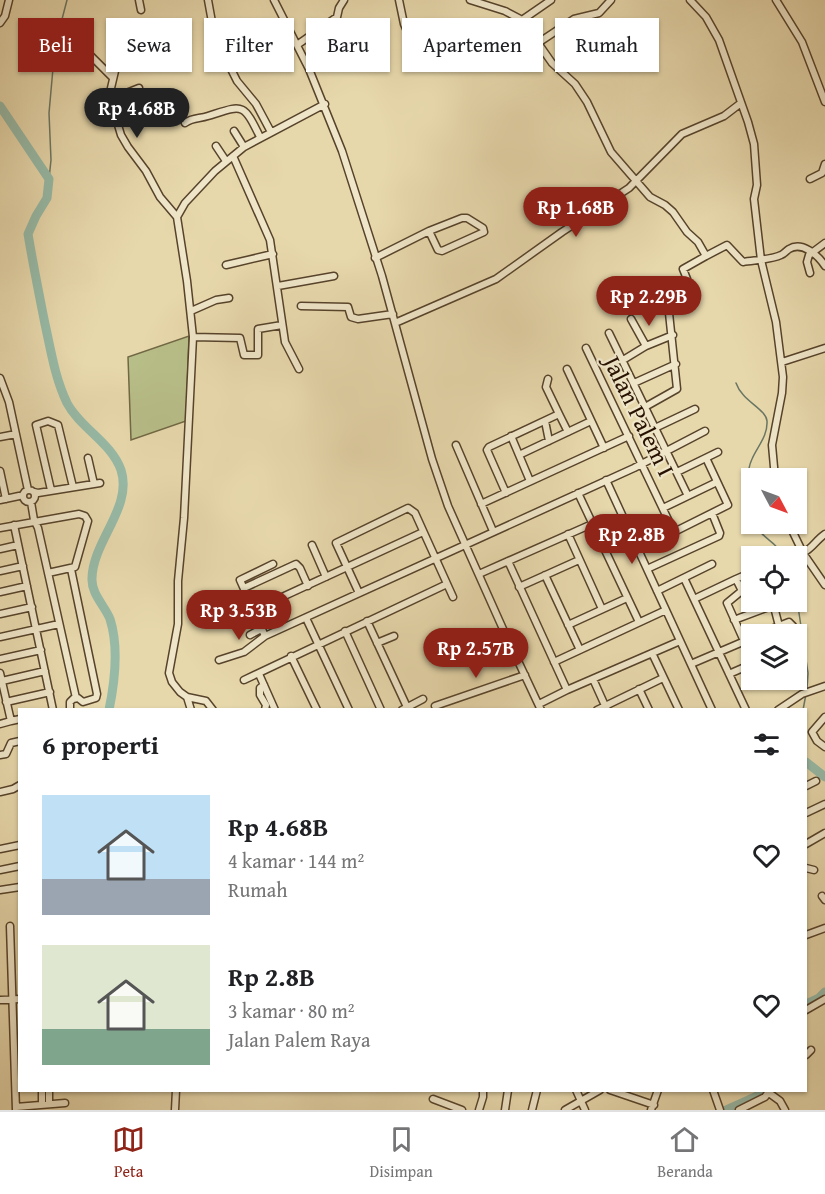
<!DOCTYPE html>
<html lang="id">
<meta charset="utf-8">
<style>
:root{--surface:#fff;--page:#f2f2f2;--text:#202124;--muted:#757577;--line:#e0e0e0;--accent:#8f2418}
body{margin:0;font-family:"Gentium Book Plus",serif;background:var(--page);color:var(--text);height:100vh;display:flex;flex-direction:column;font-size:22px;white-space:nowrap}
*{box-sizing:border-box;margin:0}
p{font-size:20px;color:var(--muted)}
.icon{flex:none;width:33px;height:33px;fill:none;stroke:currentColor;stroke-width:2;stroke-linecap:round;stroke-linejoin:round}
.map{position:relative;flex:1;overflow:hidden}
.sheet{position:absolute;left:18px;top:708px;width:789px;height:384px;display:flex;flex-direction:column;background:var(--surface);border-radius:0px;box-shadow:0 2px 4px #0004}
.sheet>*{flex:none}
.hud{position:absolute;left:18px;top:18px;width:789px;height:54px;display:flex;gap:12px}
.needle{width:39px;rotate:131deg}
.fabs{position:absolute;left:741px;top:468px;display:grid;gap:12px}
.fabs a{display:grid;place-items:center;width:66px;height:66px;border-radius:0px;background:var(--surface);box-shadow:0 2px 4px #0004;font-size:30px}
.price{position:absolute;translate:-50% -51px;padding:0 14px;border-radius:21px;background:var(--accent);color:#fff;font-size:20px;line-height:39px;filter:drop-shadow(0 2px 3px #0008)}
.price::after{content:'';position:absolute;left:50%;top:36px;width:18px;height:14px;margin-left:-9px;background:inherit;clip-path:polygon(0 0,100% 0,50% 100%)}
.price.active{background:#222;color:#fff}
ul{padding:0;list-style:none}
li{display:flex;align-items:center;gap:18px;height:150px;padding:0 24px}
li span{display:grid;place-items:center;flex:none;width:168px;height:120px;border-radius:0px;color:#555}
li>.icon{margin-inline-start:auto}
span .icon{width:72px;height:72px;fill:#fffc;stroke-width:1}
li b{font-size:26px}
h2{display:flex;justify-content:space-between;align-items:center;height:72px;padding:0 24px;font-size:26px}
.chip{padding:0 21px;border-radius:0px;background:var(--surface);box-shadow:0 2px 4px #0004;font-size:21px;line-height:54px}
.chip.active{background:var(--accent);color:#fff}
.menu{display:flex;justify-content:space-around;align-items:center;height:84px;border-top:2px solid var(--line);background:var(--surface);font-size:16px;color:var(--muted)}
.menu a{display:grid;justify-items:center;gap:3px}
.menu .active{color:var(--accent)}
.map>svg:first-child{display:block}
.green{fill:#b8be88;stroke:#706844;stroke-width:1.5}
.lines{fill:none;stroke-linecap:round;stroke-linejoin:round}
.stream{stroke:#6a7664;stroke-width:1.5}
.river{stroke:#97baa7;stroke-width:9}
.minor-casing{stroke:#57432b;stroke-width:9}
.minor{stroke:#efe6c9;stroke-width:6}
.labels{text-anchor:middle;stroke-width:4.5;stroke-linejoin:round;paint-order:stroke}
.street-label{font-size:24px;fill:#271100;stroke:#efe6c9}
</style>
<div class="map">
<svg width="825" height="1110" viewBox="0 0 825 1110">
<rect width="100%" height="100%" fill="#e7d8ac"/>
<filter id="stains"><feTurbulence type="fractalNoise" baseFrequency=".00333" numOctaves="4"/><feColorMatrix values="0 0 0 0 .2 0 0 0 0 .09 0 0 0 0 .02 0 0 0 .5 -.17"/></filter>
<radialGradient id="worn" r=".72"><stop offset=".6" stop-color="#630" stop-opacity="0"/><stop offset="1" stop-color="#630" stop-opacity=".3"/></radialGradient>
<path class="green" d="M189,336L186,421L131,440L128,357Z"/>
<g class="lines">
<path class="stream" d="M49,179L51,160L49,113L55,46L67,0
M736,383C742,401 766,409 767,421C768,436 757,447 752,459C746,472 748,488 752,501
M756,524C762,540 777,541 782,556
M796,593L808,673L807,689
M803,710L806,694"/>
<path class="river" d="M0,106L49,179L47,198L36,216L28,234C33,264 39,294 45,324C51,351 55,378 67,403C80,428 111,442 121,470C133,507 93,541 92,578C91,594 105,606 110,619C119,647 115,681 109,710
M806,762L825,777
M806,1004L819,998L825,992
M726,1110L757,1096L764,1090"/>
<g class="minor-casing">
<path id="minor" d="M139,0L141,10
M208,0L212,22L228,63L237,81L256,104L271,132
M274,0L309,69L342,151L382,276L432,459L448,506L503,629L541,710
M399,0L404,24L410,38
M470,0L505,11L522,20L552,63L575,84L587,102L611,152L650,197L665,205L673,212L687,232L698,242L706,256L683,269L687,279L670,292L669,313L677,389L645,407
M690,0L706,17L719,40L748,122L754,144L757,185L754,199L761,260L776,322L783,377L782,393L772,445L775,478
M776,0L802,42L825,102
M522,20L551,0
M0,23L5,16L9,0
M538,43L574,19L599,13L611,0
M297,45L337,17L339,8L344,0
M86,51L112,77
M119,54L111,88L115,115L121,135L128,147L146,171L160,197L177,217
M114,98L139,88
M185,123C193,117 199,119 208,116C243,105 243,102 260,137
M234,131L244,147
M216,146L226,161
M233,156L270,240L285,342L299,369
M810,179L822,173L825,164
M462,218H467L483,228L484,232L442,251L438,250L429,231Z
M706,256L727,245L743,262C755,260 770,260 781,255C784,254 786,251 789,249C802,241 818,255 825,266
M375,258L429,231
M226,265L273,254
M810,273L807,262L809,255L825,243
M278,286L334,276
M301,306L348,307L351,317L358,319L393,314
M191,311L216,300L229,298
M631,319L646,346
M395,323L496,279L562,232L629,188L682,134L724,116L741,103
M609,333L688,496
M193,337L240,338L244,355H258V329L282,325
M586,348L674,532
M623,360L646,346L673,335
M782,362L825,348
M567,369L604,448
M0,378L9,402L28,490
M548,379L546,387L559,414
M634,383L676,364
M545,421L549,441
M655,428L695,409
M511,436L530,481
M0,437L16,434
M456,445L493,531
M519,455L591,421
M88,458L94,484
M0,471L6,499
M677,472L718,452
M606,480L712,710
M23 496a6 6 0 1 1 12 0a6 6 0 1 1-12 0Z
M51,490L36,425L48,421L58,425L73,487
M34,492L38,493L100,483
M506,493L487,450L489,447L559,414L568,432
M578,493L639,622
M0,500L19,496
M31,502L34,520L38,528L76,698
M481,504L629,436
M663,508L717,482
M789,524L803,553L825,585
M14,525L53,710
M0,528L79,514L85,516L88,521L75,567L48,573
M568,534L602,609
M312,545L326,577
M637,548L674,532L728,505L706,458
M0,549L18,545
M803,553C813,548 816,540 825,534
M508,561L567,690
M647,569L719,536L720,533L712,513
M0,571L23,566
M479,574L592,524
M545,575L580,650
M684,578L746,710
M736,579L752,572
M519,587L579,560
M244,588L296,564L300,568L308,586
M657,591L712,564
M0,592L27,586
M359,593L336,543L408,508L415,513L453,597
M694,599L736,579L742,591
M773,603L779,626
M254,610L423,532
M0,614L32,607
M226,617L247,594
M306,618L349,710
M734,620L774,605
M367,621L407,707
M568,625L627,598
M345,631L381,710
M759,634L789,622L793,626L796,634
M250,635L261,629
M265,636L240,580L273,564
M796,636V644
M0,637L59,624
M744,641L727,603L744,589L752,586
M377,643L394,636
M652,653L679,710
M291,656L317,710
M0,659L41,650
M219,660L244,652L265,636L634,468L705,431
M554,662L666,610
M691,664L752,638
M0,673L11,721L20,719
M259,674L275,710
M729,674L752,664
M593,679L607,710
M244,680L447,584
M2,681L45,671
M264,685L260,688V695L266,705L265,710
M639,689L649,710
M187,697L191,710
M6,702L50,692
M539,704L567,690L680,641
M435,706L525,675
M70,710V702L73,699L78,698L83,702L96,698L97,694L71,569
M213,710L206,701L187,697L180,692L172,682L169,673L178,624V581L184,518L193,337L187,281L177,217L185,203L215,171L244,147L325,104
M402,710L423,699
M597,710L663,678
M778,710L802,694L825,686
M825,717L812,732L817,741L825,747
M0,724L11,721
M0,755L6,754L11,743L20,741
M806,786L816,781
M0,792L13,789L20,785
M806,813L825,804
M806,844L825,833
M0,849L20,845
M806,868L814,870
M0,870L20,866
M0,890L20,887
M822,896L825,900
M10,926L16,1110
M806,935L825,928
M0,1000L20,999
M806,1010L825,999
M806,1055L811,1050
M42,1090V1105
M49,1090V1104
M576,1090L585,1110
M610,1090L654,1105
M713,1090L720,1110
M769,1093L780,1101L785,1110
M433,1099L462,1110
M16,1107L65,1103
M175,1110L176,1090
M479,1110L483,1097V1090
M505,1110L508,1090
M532,1110L537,1090
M565,1110L600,1090
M651,1110L658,1090
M739,1110L765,1097L770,1090"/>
</g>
<use href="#minor" class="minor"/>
</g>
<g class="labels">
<g class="street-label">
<text transform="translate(639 416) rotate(64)" y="8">Jalan Palem I</text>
</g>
</g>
<rect width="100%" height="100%" filter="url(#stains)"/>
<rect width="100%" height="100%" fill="url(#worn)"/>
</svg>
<div class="fabs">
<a><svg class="needle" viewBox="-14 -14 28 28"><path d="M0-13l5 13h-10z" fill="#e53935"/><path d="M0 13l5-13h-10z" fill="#757577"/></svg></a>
<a><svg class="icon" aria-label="locate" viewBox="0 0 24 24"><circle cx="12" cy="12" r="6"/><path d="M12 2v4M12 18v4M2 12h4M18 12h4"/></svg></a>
<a><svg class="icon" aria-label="layers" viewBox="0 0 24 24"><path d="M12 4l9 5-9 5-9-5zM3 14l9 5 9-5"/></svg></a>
</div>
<b class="price active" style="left:137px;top:139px">Rp 4.68B</b>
<b class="price" style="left:576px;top:238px">Rp 1.68B</b>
<b class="price" style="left:649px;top:327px">Rp 2.29B</b>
<b class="price" style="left:632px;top:565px">Rp 2.8B</b>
<b class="price" style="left:239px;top:641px">Rp 3.53B</b>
<b class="price" style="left:476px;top:679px">Rp 2.57B</b>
<div class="hud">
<a class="chip active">Beli</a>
<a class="chip">Sewa</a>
<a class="chip">Filter</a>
<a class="chip">Baru</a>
<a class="chip">Apartemen</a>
<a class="chip">Rumah</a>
</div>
<section class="sheet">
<h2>6 properti<svg class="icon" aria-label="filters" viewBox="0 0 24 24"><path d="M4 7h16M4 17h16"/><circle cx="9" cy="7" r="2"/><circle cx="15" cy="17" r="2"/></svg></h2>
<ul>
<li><span style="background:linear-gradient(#bfe0f5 70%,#9aa5b1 0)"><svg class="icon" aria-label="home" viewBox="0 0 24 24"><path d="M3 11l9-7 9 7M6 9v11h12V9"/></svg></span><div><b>Rp 4.68B</b><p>4 kamar · 144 m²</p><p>Rumah</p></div><svg class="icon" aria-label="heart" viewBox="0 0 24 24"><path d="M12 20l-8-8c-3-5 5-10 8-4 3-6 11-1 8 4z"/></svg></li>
<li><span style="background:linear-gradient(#dfe7d0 70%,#7fa58c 0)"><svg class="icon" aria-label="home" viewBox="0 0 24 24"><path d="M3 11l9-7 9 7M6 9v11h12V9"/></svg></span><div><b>Rp 2.8B</b><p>3 kamar · 80 m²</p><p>Jalan Palem Raya</p></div><svg class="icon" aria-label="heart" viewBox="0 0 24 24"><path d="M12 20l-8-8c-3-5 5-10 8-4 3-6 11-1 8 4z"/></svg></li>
</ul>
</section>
</div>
<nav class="menu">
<a class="active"><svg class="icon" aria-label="map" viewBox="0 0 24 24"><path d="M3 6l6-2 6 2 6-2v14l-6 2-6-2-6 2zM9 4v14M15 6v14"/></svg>Peta</a>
<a><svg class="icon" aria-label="saved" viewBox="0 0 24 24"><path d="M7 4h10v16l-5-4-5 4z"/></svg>Disimpan</a>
<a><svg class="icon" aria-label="home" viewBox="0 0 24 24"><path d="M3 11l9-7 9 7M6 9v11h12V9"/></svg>Beranda</a>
</nav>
